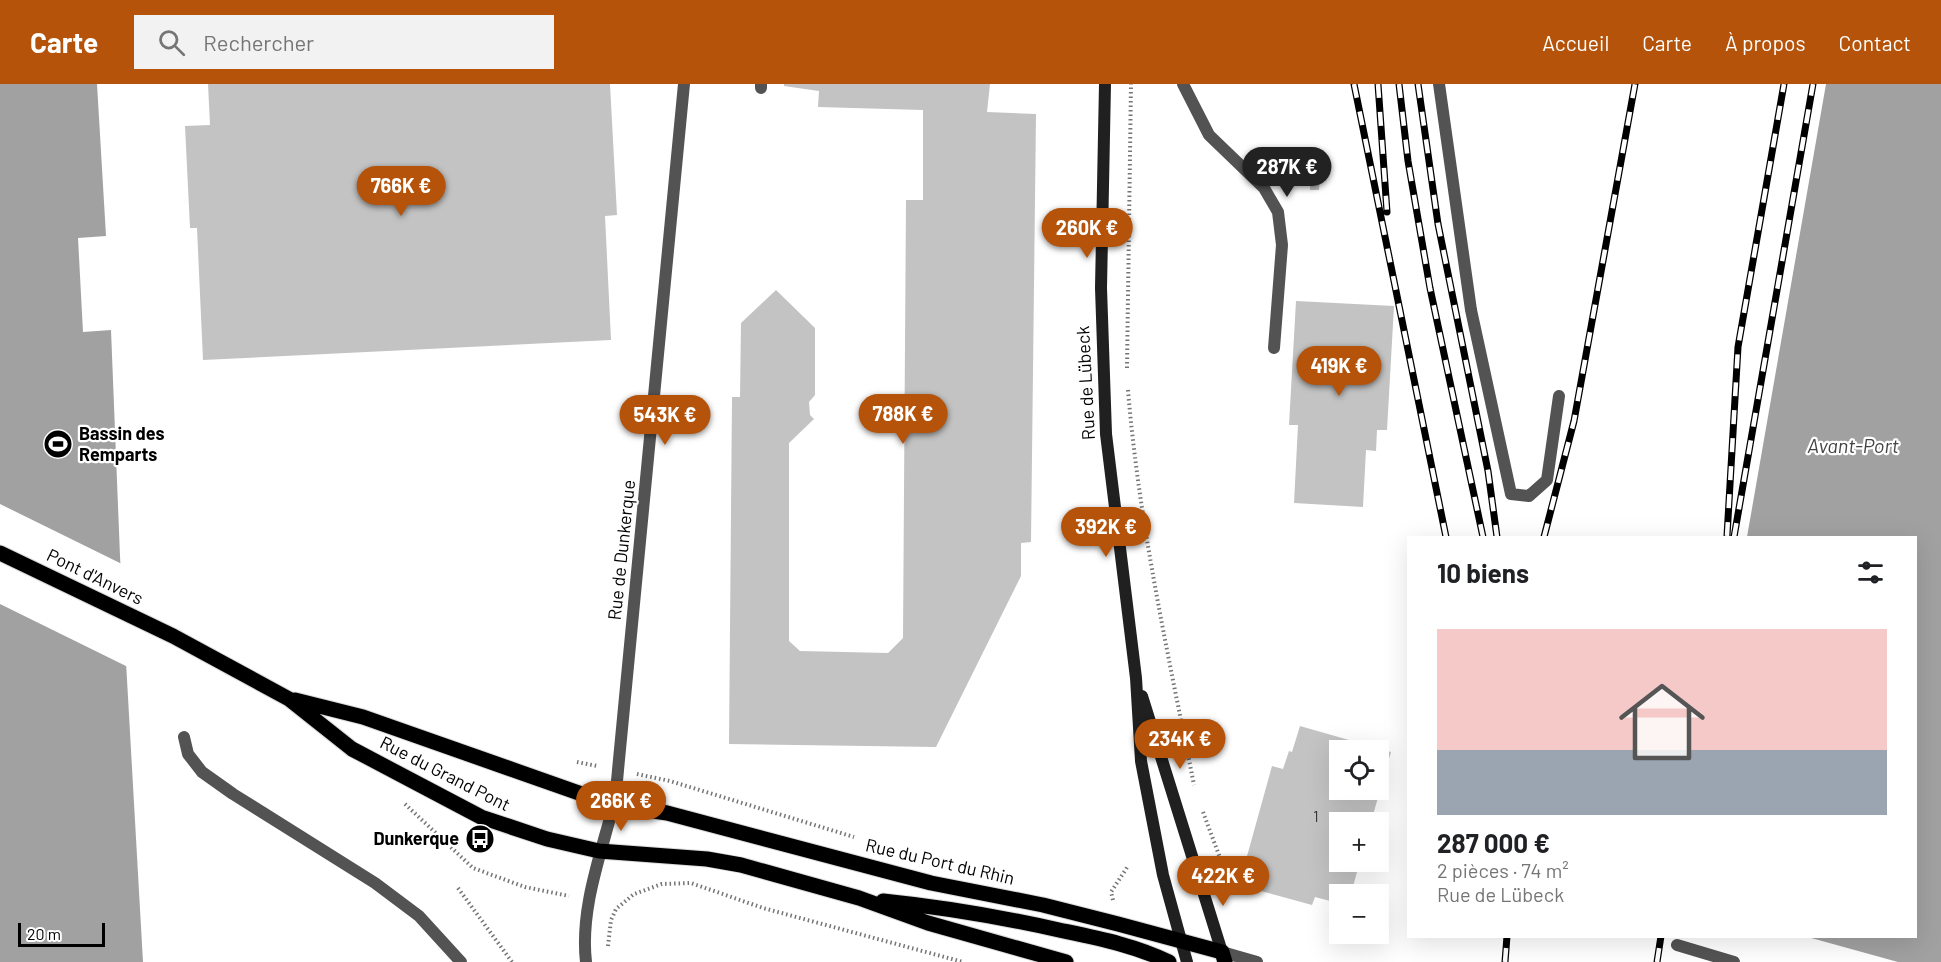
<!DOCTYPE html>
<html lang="fr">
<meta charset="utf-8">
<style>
:root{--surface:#fff;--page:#f2f2f2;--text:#202124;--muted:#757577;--line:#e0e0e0;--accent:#b45309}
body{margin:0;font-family:Barlow,sans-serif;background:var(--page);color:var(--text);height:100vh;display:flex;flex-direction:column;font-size:22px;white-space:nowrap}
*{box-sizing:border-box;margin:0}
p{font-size:20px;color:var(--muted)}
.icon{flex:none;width:33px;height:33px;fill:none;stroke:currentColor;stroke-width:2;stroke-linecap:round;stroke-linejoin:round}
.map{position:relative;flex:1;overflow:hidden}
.details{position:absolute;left:1407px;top:452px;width:510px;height:402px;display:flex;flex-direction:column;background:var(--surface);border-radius:0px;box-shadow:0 6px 24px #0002}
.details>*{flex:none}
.controls{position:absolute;left:1329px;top:656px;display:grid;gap:12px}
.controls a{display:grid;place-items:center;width:60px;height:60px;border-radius:0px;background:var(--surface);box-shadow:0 6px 24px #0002;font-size:30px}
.scale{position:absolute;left:18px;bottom:15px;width:87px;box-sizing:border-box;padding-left:6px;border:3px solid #000;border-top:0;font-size:16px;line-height:21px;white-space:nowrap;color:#000;-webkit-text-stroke:4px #fff;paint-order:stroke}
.price{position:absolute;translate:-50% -51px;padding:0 14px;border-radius:21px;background:var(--accent);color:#fff;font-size:20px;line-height:39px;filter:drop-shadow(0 2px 3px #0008)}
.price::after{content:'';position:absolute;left:50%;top:36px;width:18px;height:14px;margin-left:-9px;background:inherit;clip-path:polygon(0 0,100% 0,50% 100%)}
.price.current{background:#222;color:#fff}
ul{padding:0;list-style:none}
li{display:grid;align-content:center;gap:12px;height:318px;padding:0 30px}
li+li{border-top:2px solid var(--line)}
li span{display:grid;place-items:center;height:186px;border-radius:0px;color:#555}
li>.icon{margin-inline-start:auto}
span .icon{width:108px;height:108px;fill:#fffc;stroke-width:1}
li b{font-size:26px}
h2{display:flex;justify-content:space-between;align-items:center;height:72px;padding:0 30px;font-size:26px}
header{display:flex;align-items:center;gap:36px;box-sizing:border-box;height:84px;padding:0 30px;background:var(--accent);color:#fff}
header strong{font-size:28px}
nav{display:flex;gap:33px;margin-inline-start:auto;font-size:21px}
.search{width:420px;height:54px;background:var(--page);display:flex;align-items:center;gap:15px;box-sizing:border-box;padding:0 21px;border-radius:0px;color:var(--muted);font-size:22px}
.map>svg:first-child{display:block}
.water{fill:#a1a1a1}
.pier{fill:#fff}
.building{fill:#c3c3c3;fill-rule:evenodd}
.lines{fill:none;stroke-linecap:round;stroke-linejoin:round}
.primary-casing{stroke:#dbdbdb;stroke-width:17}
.path{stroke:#757575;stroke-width:4;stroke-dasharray:1.5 3;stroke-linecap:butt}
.service{stroke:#535353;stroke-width:12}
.minor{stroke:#535353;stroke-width:12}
.secondary{stroke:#202020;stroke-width:12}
.primary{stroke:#000;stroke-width:15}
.rail-casing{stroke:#000;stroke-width:7}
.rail{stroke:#fff;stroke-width:4.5;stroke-dasharray:14;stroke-linecap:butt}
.labels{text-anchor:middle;stroke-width:4.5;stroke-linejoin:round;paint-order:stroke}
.number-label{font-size:15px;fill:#313131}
.street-label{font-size:18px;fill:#000;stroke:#fff}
.poi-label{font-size:18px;font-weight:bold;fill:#000;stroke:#fff;text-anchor:start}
.water-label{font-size:20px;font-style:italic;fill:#424242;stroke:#fff}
</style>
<header>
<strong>Carte</strong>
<div class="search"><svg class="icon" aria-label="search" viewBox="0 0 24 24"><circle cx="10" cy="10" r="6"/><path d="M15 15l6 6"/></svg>Rechercher</div>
<nav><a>Accueil</a><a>Carte</a><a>À propos</a><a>Contact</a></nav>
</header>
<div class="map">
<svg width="1941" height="878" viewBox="0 0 1941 878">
<rect width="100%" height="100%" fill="#fff"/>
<path class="water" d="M0,0H97L106,152L78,154L83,248L111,246L120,472L143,878H0Z
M1826,0H1941V878H1898L1804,852H1916V453H1747Z"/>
<path class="pier" d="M0,420L124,481L130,584L0,520Z"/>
<path class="building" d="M208,0H610L617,131L605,132L611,256L203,276L197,144H190L185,42L210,41Z
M784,0H990L987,28L1036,30L1031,458L1021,459V492L936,663L729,660L732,313H740L741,239L776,206L815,244V311L809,318L810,331L814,335L789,359V557L800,567L888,569L903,554L906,116H923V26L818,23L819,7L784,2Z
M1311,89H1320L1319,106H1310Z
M1296,217L1394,222L1387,346H1377L1376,367L1366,366L1363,423L1294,419L1298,341H1289Z
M1300,642L1391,668L1371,738H1340V777H1360L1351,810L1337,807L1334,818L1315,813L1312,821L1239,801L1272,682L1283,685L1289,667L1292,668ZM1340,666H1378V705H1340Z"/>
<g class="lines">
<g class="primary-casing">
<path id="primary" d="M0,469L173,552L289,615L352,665L481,733L547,755L599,767L707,775L741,781L859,814L928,839L1066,878
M295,616L363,633L613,721L667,729L931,799L1043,821L1118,840L1222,868L1225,878
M883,817C942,823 1001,833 1059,846C1097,854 1134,861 1169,878"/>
</g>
<path class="path" d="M1127,284L1131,0
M1128,306C1139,439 1168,570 1194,701
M577,678L597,682
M637,690L670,697L854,753
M405,720L473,784L525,803L569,812
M1203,728L1233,809
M458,804L512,878
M1113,816L1111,808L1128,782
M608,862L611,836L616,825L634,810L662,800L691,799L763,824L963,878"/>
<path class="service" d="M1439,0L1471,226L1511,410L1529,412L1547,396L1559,312
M761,4V0
M184,653L188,670L202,688L233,710L375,799L419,832L461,878
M1677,861L1734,878"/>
<path class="minor" d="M1183,0L1209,51L1264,104L1278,128L1282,161L1274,264
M1222,868L1257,878
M586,878C580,826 600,773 613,723C616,711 617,698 618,686L684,0"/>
<path class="secondary" d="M1105,0L1101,204L1106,350L1136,594L1141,677L1163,791L1187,878
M1142,612L1222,868"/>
<use href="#primary" class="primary"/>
<g class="rail-casing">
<path id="rail" d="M1354,0L1446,453
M1378,0L1387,128
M1399,0L1408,77L1430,204L1483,453
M1418,0L1438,140L1488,387L1497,453
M1727,452L1738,263L1784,0
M1544,453L1574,337L1635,0
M1734,453L1813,0
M1505,878L1507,852
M1657,878L1661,852"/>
</g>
<use href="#rail" class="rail"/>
</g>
<defs>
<g id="stadium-disc" transform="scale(1.5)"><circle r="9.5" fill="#000" stroke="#fff"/><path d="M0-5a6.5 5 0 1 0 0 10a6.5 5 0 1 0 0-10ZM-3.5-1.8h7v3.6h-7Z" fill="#fff"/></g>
<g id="bus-disc" transform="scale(1.5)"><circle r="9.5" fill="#000" stroke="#fff"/><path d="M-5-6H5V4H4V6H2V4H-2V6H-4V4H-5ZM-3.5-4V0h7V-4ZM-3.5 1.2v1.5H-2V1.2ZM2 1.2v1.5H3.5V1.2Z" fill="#fff"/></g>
</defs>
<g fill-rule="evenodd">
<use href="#stadium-disc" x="58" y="360"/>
<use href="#bus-disc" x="480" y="755"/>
</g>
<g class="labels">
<g class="number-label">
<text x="1316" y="738">1</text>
</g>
<g class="street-label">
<text transform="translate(1086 299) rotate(-93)" y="6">Rue de Lübeck</text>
<text transform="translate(622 466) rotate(-84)" y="6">Rue de Dunkerque</text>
<text transform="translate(95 493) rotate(26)" y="6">Pont d'Anvers</text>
<text transform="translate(445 690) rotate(27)" y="6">Rue du Grand Pont</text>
<text transform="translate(940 778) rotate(13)" y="6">Rue du Port du Rhin</text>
</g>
<g class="poi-label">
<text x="79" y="356">Bassin des<tspan x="79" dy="21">Remparts</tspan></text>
<text x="459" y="761" text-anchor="end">Dunkerque</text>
</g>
<g class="water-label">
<text x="1853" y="369">Avant-Port</text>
</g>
</g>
</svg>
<div class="controls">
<a><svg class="icon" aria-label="locate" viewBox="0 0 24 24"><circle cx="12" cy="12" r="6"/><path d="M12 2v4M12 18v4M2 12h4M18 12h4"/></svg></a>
<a>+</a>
<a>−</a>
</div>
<div class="scale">20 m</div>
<b class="price current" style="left:1287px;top:114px">287K €</b>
<b class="price" style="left:401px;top:133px">766K €</b>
<b class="price" style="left:1087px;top:175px">260K €</b>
<b class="price" style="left:1339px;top:313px">419K €</b>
<b class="price" style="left:903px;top:361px">788K €</b>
<b class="price" style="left:665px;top:362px">543K €</b>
<b class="price" style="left:1106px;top:474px">392K €</b>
<b class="price" style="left:1180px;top:686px">234K €</b>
<b class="price" style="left:621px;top:748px">266K €</b>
<b class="price" style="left:1223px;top:823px">422K €</b>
<section class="details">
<h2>10 biens<svg class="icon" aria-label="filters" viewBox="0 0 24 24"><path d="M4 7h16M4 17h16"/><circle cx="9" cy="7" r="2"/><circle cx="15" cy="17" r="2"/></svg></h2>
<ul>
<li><span style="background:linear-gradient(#f6c9c9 65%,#9aa5b1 0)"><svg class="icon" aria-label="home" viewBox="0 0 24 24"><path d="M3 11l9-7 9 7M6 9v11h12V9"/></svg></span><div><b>287 000 €</b><p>2 pièces · 74 m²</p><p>Rue de Lübeck</p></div></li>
</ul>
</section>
</div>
